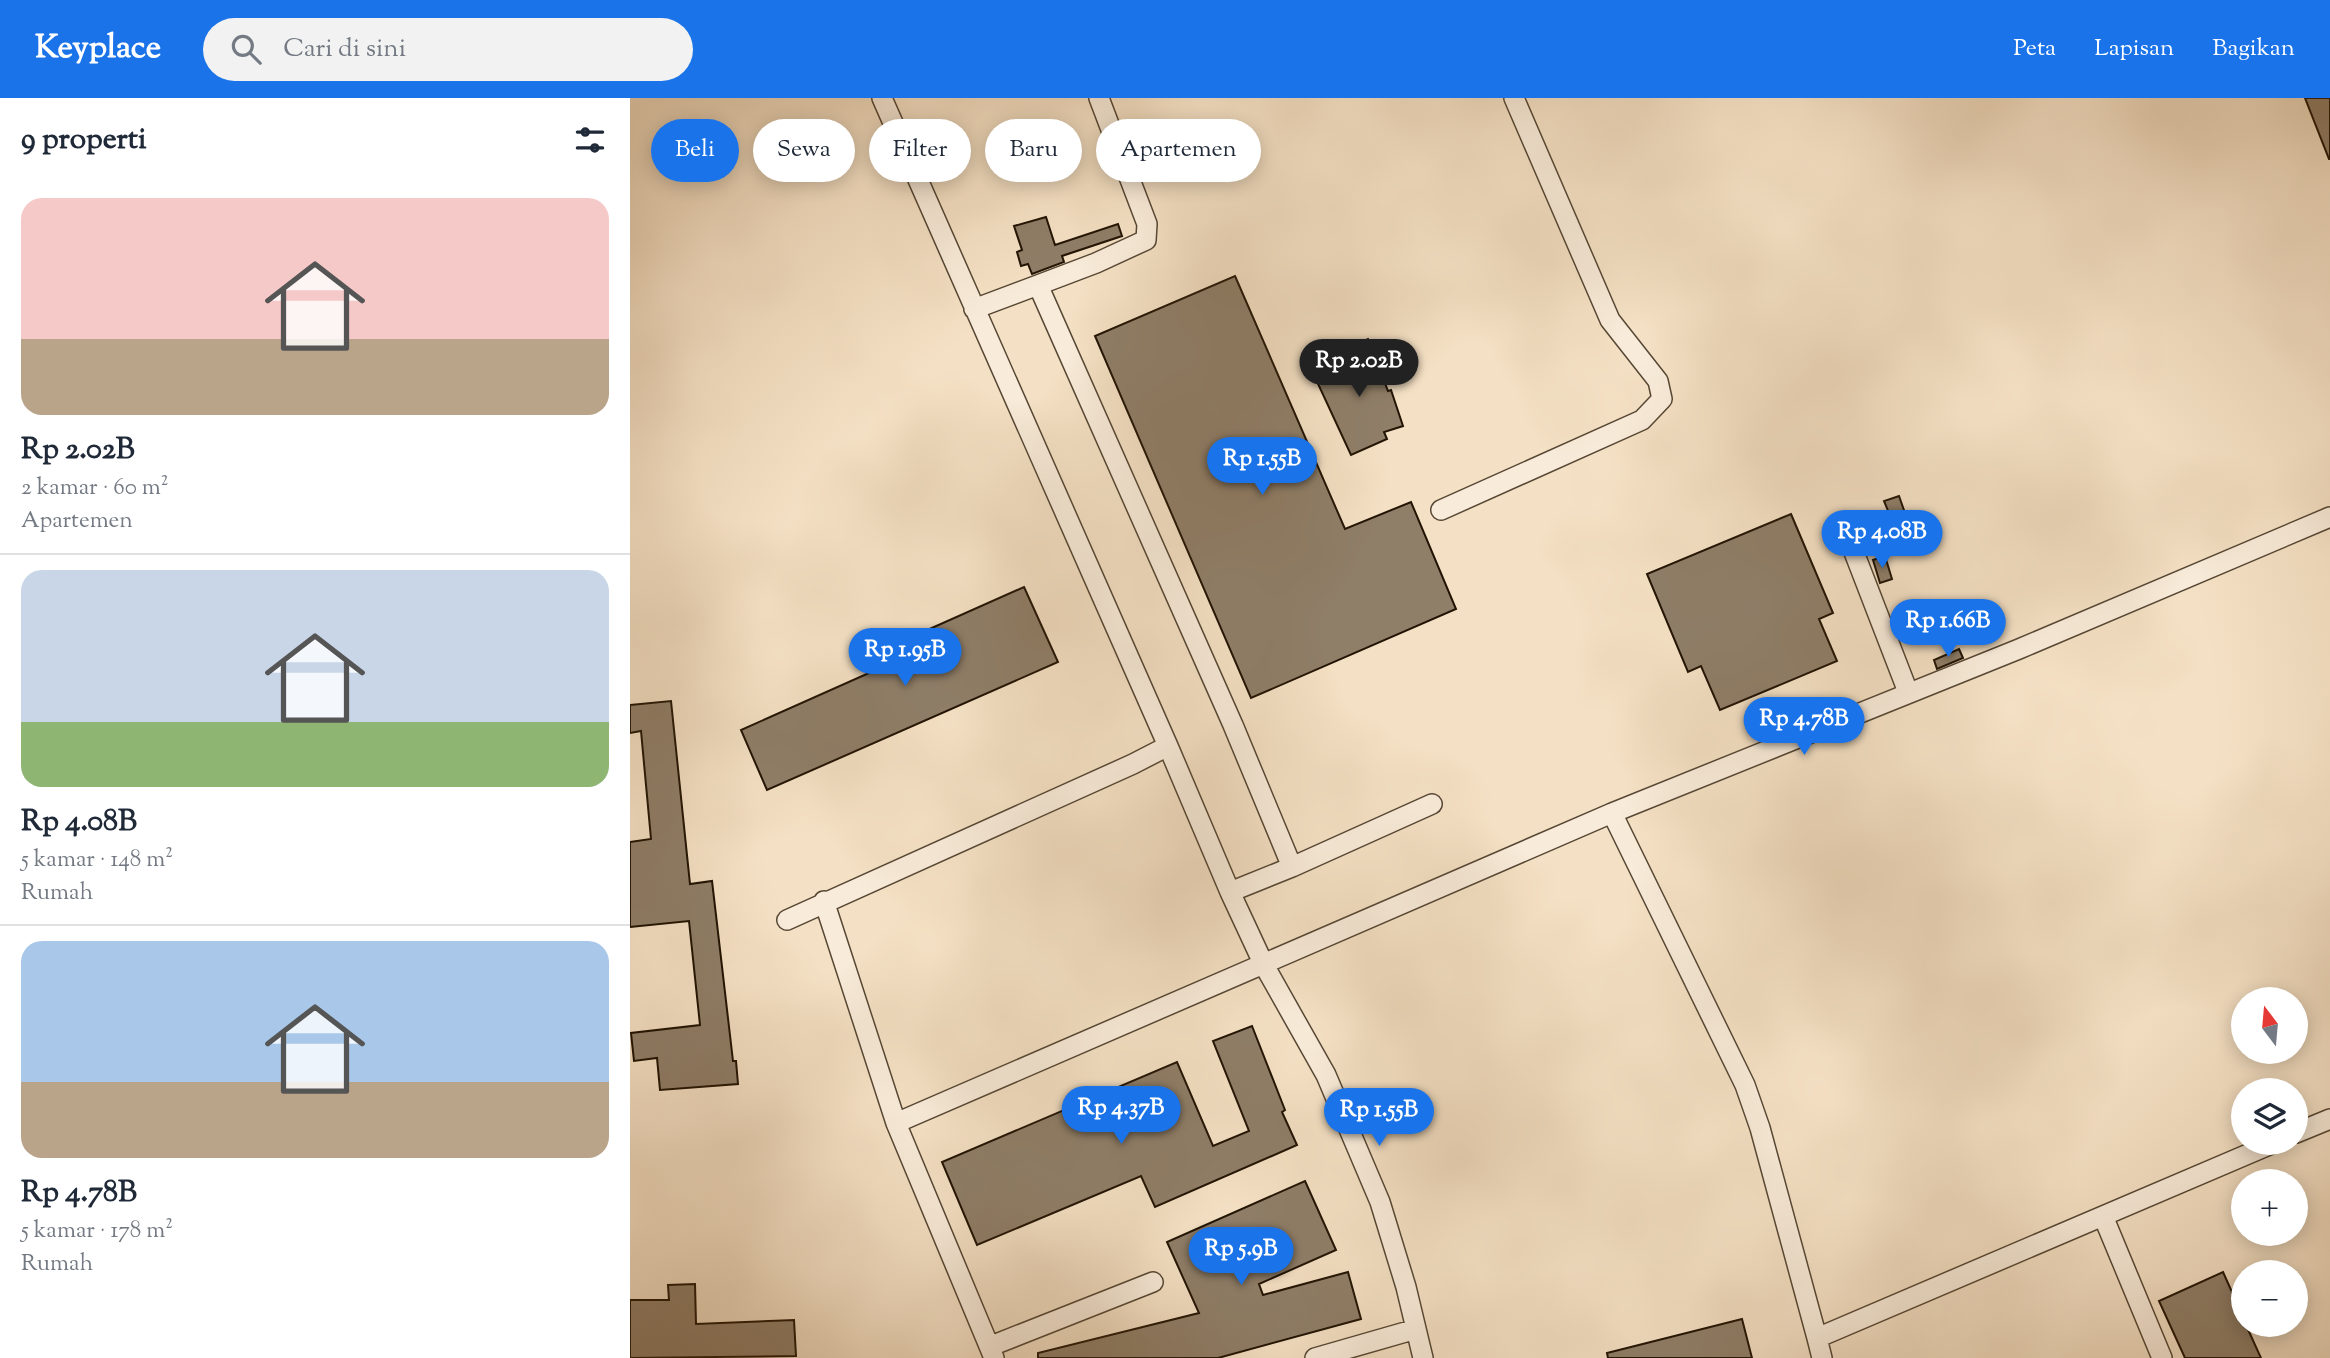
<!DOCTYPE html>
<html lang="id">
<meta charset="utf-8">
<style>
:root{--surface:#fff;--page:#f2f2f3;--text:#1f2937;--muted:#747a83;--line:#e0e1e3;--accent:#1a73e8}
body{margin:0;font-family:"Sorts Mill Goudy",serif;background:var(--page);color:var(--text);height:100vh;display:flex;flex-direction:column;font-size:26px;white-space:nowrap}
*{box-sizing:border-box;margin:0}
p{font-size:23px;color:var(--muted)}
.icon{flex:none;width:38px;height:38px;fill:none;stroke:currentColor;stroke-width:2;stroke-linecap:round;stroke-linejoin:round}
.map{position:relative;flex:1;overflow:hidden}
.side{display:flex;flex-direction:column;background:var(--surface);width:630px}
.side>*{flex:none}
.guide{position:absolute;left:21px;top:21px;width:665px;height:63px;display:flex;gap:14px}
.needle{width:46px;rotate:344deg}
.controls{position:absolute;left:1601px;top:889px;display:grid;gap:14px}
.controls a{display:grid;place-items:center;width:77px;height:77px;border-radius:50%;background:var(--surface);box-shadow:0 4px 18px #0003;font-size:35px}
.price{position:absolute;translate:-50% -60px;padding:0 16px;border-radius:24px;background:var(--accent);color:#fff;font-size:23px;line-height:46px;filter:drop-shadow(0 2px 4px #0008)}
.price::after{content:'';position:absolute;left:50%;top:42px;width:21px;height:16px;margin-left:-10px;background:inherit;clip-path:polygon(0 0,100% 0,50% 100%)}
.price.active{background:#222;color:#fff}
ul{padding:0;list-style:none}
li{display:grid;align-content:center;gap:14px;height:371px;padding:0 21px}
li+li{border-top:2px solid var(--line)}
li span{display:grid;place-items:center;height:217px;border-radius:21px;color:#555}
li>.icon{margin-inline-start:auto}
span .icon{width:126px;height:126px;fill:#fffc;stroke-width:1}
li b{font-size:30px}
h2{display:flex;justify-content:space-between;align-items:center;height:84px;padding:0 21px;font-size:30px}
.chip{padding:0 24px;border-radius:32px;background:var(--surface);box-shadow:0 4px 18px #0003;font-size:24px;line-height:63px}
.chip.active{background:var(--accent);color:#fff}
header{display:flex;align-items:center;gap:42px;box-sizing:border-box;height:98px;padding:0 35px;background:var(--accent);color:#fff}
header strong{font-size:33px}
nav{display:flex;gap:38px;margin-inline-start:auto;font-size:24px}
.search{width:490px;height:63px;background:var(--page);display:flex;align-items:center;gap:18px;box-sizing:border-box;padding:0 24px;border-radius:38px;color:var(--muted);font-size:26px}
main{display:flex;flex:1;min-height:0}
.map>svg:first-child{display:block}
.building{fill:#8f7e68;stroke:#221404;stroke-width:2}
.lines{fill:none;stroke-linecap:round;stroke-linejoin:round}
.minor-casing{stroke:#564734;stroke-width:22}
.minor{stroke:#f8ebd9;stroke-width:19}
</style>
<header>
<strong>Keyplace</strong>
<div class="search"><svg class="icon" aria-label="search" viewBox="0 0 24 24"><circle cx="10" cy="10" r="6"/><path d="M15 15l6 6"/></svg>Cari di sini</div>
<nav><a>Peta</a><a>Lapisan</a><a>Bagikan</a></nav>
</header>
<main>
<section class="side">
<h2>9 properti<svg class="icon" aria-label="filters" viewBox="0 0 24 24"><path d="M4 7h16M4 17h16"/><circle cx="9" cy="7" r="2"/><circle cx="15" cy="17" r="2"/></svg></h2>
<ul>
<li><span style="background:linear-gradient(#f6c9c9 65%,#b9a48a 0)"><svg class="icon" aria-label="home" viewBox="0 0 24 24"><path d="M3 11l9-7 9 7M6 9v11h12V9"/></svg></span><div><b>Rp 2.02B</b><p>2 kamar · 60 m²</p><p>Apartemen</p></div></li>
<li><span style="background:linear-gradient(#c9d6e8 70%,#8fb573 0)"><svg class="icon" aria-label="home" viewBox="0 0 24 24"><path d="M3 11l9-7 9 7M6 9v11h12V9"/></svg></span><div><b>Rp 4.08B</b><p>5 kamar · 148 m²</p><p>Rumah</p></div></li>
<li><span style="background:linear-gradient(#a9c7e8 65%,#b9a48a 0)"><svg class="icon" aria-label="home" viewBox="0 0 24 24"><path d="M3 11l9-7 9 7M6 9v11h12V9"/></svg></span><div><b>Rp 4.78B</b><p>5 kamar · 178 m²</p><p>Rumah</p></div></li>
</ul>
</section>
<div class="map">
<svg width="1700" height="1260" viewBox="0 0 1700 1260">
<rect width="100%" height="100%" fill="#f4e0c4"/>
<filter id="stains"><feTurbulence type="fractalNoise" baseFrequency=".00286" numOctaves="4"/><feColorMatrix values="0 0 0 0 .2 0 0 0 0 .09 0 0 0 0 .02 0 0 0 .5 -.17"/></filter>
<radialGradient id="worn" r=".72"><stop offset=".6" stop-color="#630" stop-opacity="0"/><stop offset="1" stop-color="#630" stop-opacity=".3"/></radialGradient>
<path class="building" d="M1675,0H1700V61H1699Z
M416,119L425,147L488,126L492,138L432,158L434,164L402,176L398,166L391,168L387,154L392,152L384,128Z
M605,178L715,431L781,404L826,511L621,600L465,238Z
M738,241L758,293L761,292L773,328L754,334L757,341L721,357L683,275L724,256L721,248Z
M1269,398L1275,415L1261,420L1254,403Z
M1161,416L1203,515L1189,521L1207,563L1090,612L1071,568L1058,574L1017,476Z
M1255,458L1262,481L1250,485L1243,462Z
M394,489L428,564L137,692L111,632L248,571L241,557Z
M1329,551L1333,560L1307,571L1304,562Z
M41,603L60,786L82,783L103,963H106L108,986L30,992L27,960L4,963L1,935L70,927L59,823L0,829V744L21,741L11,633L0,635V607Z
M622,928L655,1012L652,1014L667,1047L525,1109L511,1078L347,1147L312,1064L547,964L583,1048L619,1033L583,943Z
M675,1083L706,1152L629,1186L633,1197L718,1174L731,1221L588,1260H408V1255L569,1215L537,1144Z
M1593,1174L1614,1221V1227H1616L1631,1260H1555L1529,1203Z
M65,1186L66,1226L164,1222L166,1258L0,1260V1202H39L38,1187Z
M1112,1221L1122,1260H978L977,1255Z"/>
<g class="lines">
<g class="minor-casing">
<path id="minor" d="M252,0L538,648L600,794L634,867L696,977L750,1104L776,1189L793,1260
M469,0L517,126L516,142L466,165L408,187L603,627L662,769
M344,211L408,187
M811,412L1012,322L1032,301L1028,283L980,222L884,0
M1222,449L1278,594
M982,715L1115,987L1130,1030L1187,1240L1644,1045
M600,794L662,769L802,706
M194,803L266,1025L364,1260
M157,822L503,666L538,648
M266,1025L982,715L1389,551L1700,419
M1666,1035L1700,1021
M1473,1118L1532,1260
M1187,1240L1192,1260
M361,1248L523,1184
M685,1260L786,1231"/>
</g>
<use href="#minor" class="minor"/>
</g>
<rect width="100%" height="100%" filter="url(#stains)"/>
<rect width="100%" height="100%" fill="url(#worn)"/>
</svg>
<div class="controls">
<a><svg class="needle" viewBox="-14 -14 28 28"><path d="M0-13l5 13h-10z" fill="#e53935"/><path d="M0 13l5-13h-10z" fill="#747a83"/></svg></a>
<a><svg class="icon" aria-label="layers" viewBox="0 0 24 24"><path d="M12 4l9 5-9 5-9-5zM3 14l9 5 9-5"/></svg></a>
<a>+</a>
<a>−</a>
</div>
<b class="price active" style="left:729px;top:301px">Rp 2.02B</b>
<b class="price" style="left:632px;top:399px">Rp 1.55B</b>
<b class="price" style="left:1252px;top:472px">Rp 4.08B</b>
<b class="price" style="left:1318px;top:561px">Rp 1.66B</b>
<b class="price" style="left:275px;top:590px">Rp 1.95B</b>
<b class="price" style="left:1174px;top:659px">Rp 4.78B</b>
<b class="price" style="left:491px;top:1048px">Rp 4.37B</b>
<b class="price" style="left:749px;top:1050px">Rp 1.55B</b>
<b class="price" style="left:611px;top:1189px">Rp 5.9B</b>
<div class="guide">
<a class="chip active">Beli</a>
<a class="chip">Sewa</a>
<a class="chip">Filter</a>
<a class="chip">Baru</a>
<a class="chip">Apartemen</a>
</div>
</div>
</main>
